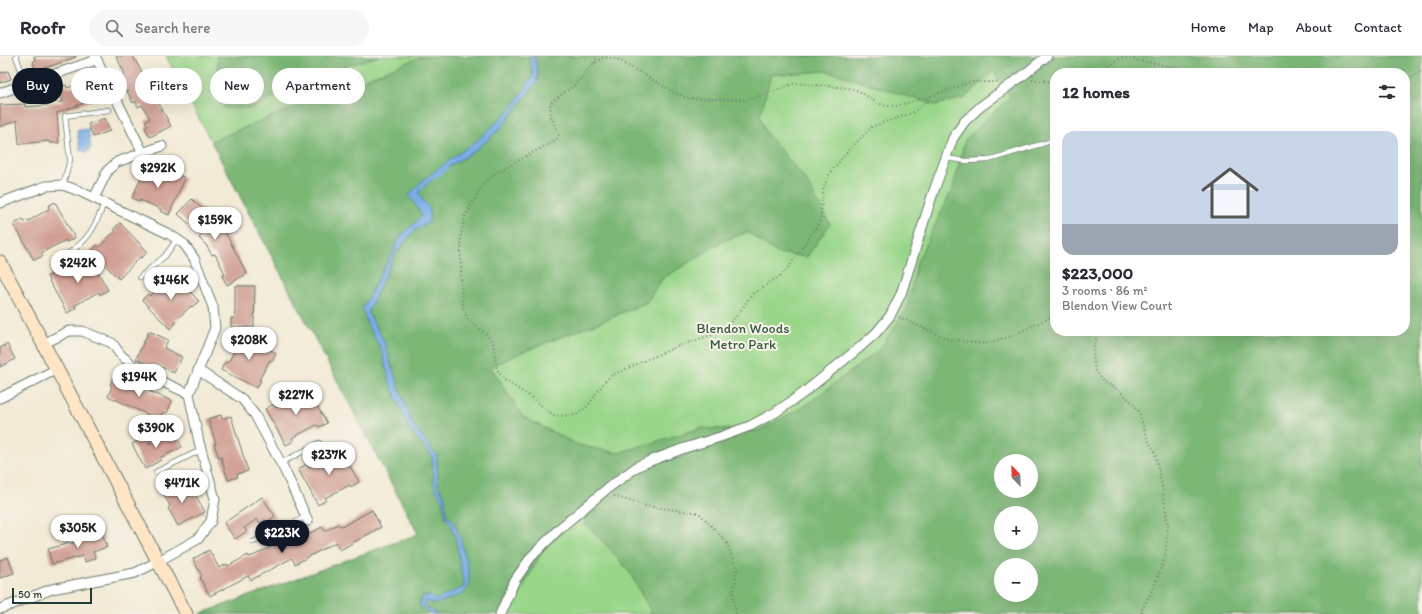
<!DOCTYPE html>
<meta charset="utf-8">
<style>
:root{--surface:#fff;--page:#f7f7f7;--text:#2b2b33;--muted:#7c7c81;--line:#e1e1e2;--accent:#111827}
body{margin:0;font-family:Itim,sans-serif;background:var(--page);color:var(--text);height:100vh;display:flex;flex-direction:column;font-size:15px;white-space:nowrap}
*{box-sizing:border-box;margin:0}
p{font-size:13px;color:var(--muted)}
.icon{flex:none;width:22px;height:22px;fill:none;stroke:currentColor;stroke-width:2;stroke-linecap:round;stroke-linejoin:round}
.map{position:relative;flex:1;overflow:hidden}
.drawer{position:absolute;left:1050px;top:12px;width:360px;height:268px;display:flex;flex-direction:column;background:var(--surface);border-radius:16px;box-shadow:0 4px 16px #0002}
.drawer>*{flex:none}
.guide{position:absolute;left:12px;top:12px;width:380px;height:36px;display:flex;gap:8px}
.needle{width:26px;rotate:337deg}
.fabs{position:absolute;left:994px;top:398px;display:grid;gap:8px}
.fabs a{display:grid;place-items:center;width:44px;height:44px;border-radius:50%;background:var(--surface);box-shadow:0 4px 16px #0002;font-size:20px}
.scale{position:absolute;left:12px;bottom:10px;width:80px;box-sizing:border-box;padding-left:4px;border:2px solid #1f3d34;border-top:0;font-size:11px;line-height:14px;white-space:nowrap;color:#1f3d34;-webkit-text-stroke:3px #f7f3e8;paint-order:stroke}
.price{position:absolute;translate:-50% -34px;padding:0 9px;border-radius:14px;background:#fff;color:#222;font-size:13px;line-height:26px;filter:drop-shadow(0 1px 2px #0008)}
.price::after{content:'';position:absolute;left:50%;top:24px;width:12px;height:9px;margin-left:-6px;background:inherit;clip-path:polygon(0 0,100% 0,50% 100%)}
.price.active{background:var(--accent);color:#fff}
ul{padding:0;list-style:none}
li{display:grid;align-content:center;gap:8px;height:212px;padding:0 12px}
li+li{border-top:1px solid var(--line)}
li span{display:grid;place-items:center;height:124px;border-radius:12px;color:#555}
li>.icon{margin-inline-start:auto}
span .icon{width:72px;height:72px;fill:#fffc;stroke-width:1}
li b{font-size:17px}
h2{display:flex;justify-content:space-between;align-items:center;height:48px;padding:0 12px;font-size:17px}
.pill{padding:0 14px;border-radius:18px;background:var(--surface);box-shadow:0 4px 16px #0002;font-size:14px;line-height:36px}
.pill.active{background:var(--accent);color:#fff}
header{display:flex;align-items:center;gap:24px;box-sizing:border-box;height:56px;padding:0 20px;background:var(--surface);border-bottom:1px solid var(--line)}
header strong{font-size:19px}
nav{display:flex;gap:22px;margin-inline-start:auto;font-size:14px}
.search{width:280px;height:36px;background:var(--page);display:flex;align-items:center;gap:10px;box-sizing:border-box;padding:0 14px;border-radius:22px;color:var(--muted);font-size:15px}
.map>svg:first-child{display:block}
.green{fill:#9ad68a;stroke:#5c8a5f;fill-rule:evenodd}
.forest{fill:#7bb776;stroke:#4d7a55;fill-rule:evenodd}
.water{fill:#78aee6;stroke:#4c768d}
.lines{fill:none;stroke-linecap:round;stroke-linejoin:round}
.stream{stroke:#78aee6;stroke-width:3}
.building{fill:#d09e93}
.service-casing{stroke:#697a6c;stroke-width:6}
.minor-casing{stroke:#697a6c;stroke-width:11}
.secondary-casing{stroke:#697a6c;stroke-width:15}
.path{stroke:#697a6c;stroke-width:2;stroke-dasharray:1 3;stroke-linecap:butt}
.service{stroke:#fff;stroke-width:4.5}
.minor{stroke:#fff;stroke-width:9}
.secondary{stroke:#fee5c5;stroke-width:13}
.labels{text-anchor:middle;stroke-width:4;stroke-linejoin:round;paint-order:stroke}
.park-label{font-size:14px;fill:#385c45;stroke:#f7f3e8}
</style>
<header>
<strong>Roofr</strong>
<div class="search"><svg class="icon" aria-label="search" viewBox="0 0 24 24"><circle cx="10" cy="10" r="6"/><path d="M15 15l6 6"/></svg>Search here</div>
<nav><a>Home</a><a>Map</a><a>About</a><a>Contact</a></nav>
</header>
<div class="map">
<svg width="1422" height="558" viewBox="0 0 1422 558">
<rect width="100%" height="100%" fill="#f7f3e8"/>
<filter id="ink" filterUnits="userSpaceOnUse"><feTurbulence type="fractalNoise" baseFrequency=".025" numOctaves="2"/><feDisplacementMap in="SourceGraphic" scale="8" xChannelSelector="R" yChannelSelector="G"/><feConvolveMatrix kernelMatrix="1 2 1 2 8 2 1 2 1" color-interpolation-filters="sRGB"/></filter>
<filter id="wash" filterUnits="userSpaceOnUse"><feTurbulence type="fractalNoise" baseFrequency=".012" numOctaves="4" result="noise"/><feDisplacementMap in="SourceGraphic" scale="16" xChannelSelector="R" yChannelSelector="G"/><feGaussianBlur stdDeviation="0.9" result="paint"/><feColorMatrix in="noise" values="0 0 0 0 0 0 0 0 0 0 0 0 0 0 0 0 0 1.4 0 .05"/><feComposite in="paint" operator="in"/></filter>
<g filter="url(#wash)">
<rect width="100%" height="100%" fill="#f2ead5"/>
<path class="green" d="M166,0H1422V558H200L418,478ZM1055,17H1405V275H1055ZM1001,405H1031V435H1001ZM1001,457H1031V487H1001ZM1001,509H1031V539H1001Z"/>
<path class="forest" d="M217,0H379L310,21L253,52H225L212,36L218,16Z
M423,0H1422V558H650L651,556L630,517L612,495L586,469L583,458L543,494L509,558H200L418,478L211,85ZM827,15L935,49L965,42L994,15L1010,41L965,84L953,132L917,206L907,252L879,294L806,349L758,375L701,372L618,397L578,389L523,361L491,311L522,296L608,263L647,246L662,223L725,184L748,176L777,197L807,201L830,168L806,124L766,77L760,60L771,19ZM1055,17H1405V275H1055ZM1001,405H1031V435H1001ZM1001,457H1031V487H1001ZM1001,509H1031V539H1001Z"/>
<path class="water" d="M529,0H534L538,17L537,26L501,72L476,94L440,116L419,136L423,145L430,152L429,166L413,176L395,198L368,256L385,287L392,311L412,367L437,400L438,430L445,441L447,460L454,465L461,485L469,515V531L463,538L450,543L434,548L426,545L424,549L437,558H430L419,549L423,540H431L435,544L464,531L455,479L452,473V469L445,461L443,445L434,430L432,400L409,373L389,325L382,295L368,270L362,253L402,178L414,168L422,159L409,139L423,124L452,102L478,84L512,52L533,19Z
M88,73L91,92L89,93V95L84,96L83,94H80L77,74Z"/>
<g class="lines">
<path class="stream" d="M434,122L447,112"/>
</g>
<g id="blocks">
<path class="building" d="M34,0H76V1L36,15L33,6L35,5Z
M116,0H133L171,70L150,81L145,72L148,70L145,65L150,63L142,49L138,51L135,45L133,47L127,35L126,36L121,27L123,25L121,21L125,18Z
M8,15L11,23L0,27V17Z
M97,21L104,40L57,57L59,87H50L49,85L19,88L17,64L0,71V49L25,48V51L49,49V47L63,46L58,32L66,29L67,32L73,30Z
M105,62L110,75L93,81L88,68Z
M148,106L156,109L155,112L170,119L176,121L177,118L185,122L169,159L160,155L161,153L140,144V146L132,142Z
M192,143L224,174L247,218L227,229L222,220L225,219L223,214L215,198L212,199L206,189L199,182L201,180L197,175L178,158Z
M55,146L75,182L67,186L66,184L60,187L41,197L43,200L34,204L14,168L23,163L24,166L30,164L49,153L48,150Z
M120,167L148,196L141,202L140,201L119,223L91,195L97,189L99,191L111,179L116,175L114,173Z
M88,198L108,234L100,239L99,236L93,239L74,250L76,252L67,257L47,221L56,216L57,218L63,216L82,205L81,203Z
M171,216L199,245L192,251L191,250L175,265L176,267L170,273L142,244L148,238L150,240L162,228L167,224L165,222Z
M235,230H255L254,271H231V262H234L235,256Z
M149,275L168,284L164,292L182,301L174,317L157,309L155,312L136,303Z
M240,278L276,297L272,305L270,304L259,324H261L257,332L221,314L225,306L228,307L236,292L239,286L236,285Z
M7,288L15,303L0,311V292Z
M114,319L136,329L137,328L150,334L149,335L172,345L167,357L163,356L159,364L108,340L112,330L110,329Z
M306,331L327,367L319,371L317,369L311,372L292,382L294,385L286,389L265,353L274,348L276,351L281,349L300,338L299,335Z
M221,359L222,363L231,360L248,415L237,418L238,421L228,424L221,401L219,402L214,388H216L208,363Z
M173,375L182,391L160,402L161,404L145,413L132,388L154,376L148,389Z
M339,391L359,426L351,431L350,429L344,432L325,442L326,444L318,449L298,413L307,408L308,411L313,409L333,398L331,395Z
M177,424L187,442L195,438L205,456L178,470L168,452L170,450L161,433Z
M262,441L275,460L267,466L265,464L260,467L257,463L244,472L247,475L235,483L224,467Z
M372,454L381,471L340,494L336,486L295,508L292,502L251,524L248,520L210,540L200,522L202,520L193,503L209,494L219,512L227,508L228,510L248,499L249,501L255,499L278,487L279,490L293,483L294,485L299,483L322,471L325,475L338,468L340,470L345,469Z
M101,476L107,491L93,496L96,502L85,506L83,500L52,508L48,493L70,487V488Z
M8,501L14,517L0,522V504Z"/>
</g>
</g>
<g filter="url(#ink)">
<use href="#blocks" fill-opacity="0" stroke="#697a6c" stroke-width="1"/>
<g class="lines">
<g class="service-casing">
<path id="service" d="M16,0L26,28
M945,102L966,105L988,104L1055,84
M63,129L70,104L65,60L109,54
M56,206C84,188 93,179 104,147
M140,221L165,200L177,183
M281,407L319,387
M156,416L201,394
M253,486L281,475L306,460"/>
</g>
<g class="minor-casing">
<path id="minor" d="M95,0L143,97
M0,37L96,4
M94,142L108,114L117,106L162,90
M0,147L46,130L63,129L79,135L169,178L184,188L194,202L213,251L215,272L189,338L199,386L215,443L211,465L198,483L155,507L135,517L52,533L0,553
M43,288L69,275H82L112,287L120,298L139,315L189,338
M198,314L242,343L255,359L284,413L308,465
M0,342L57,313
M500,558L515,524L531,501L560,472L608,432L638,410L650,405L685,392L720,381L750,370L776,356L802,338L859,292L876,277L890,260L901,238L932,140L953,82L965,65L980,51L1025,18L1047,0"/>
</g>
<g class="secondary-casing">
<path id="secondary" d="M0,206L186,558"/>
</g>
<path class="path" d="M594,7L597,0
M1094,17L1123,1L1186,14L1195,17
M1329,17H1330
M1032,24L1055,26
M1405,25L1413,21L1422,14
M931,40L923,49L912,57L873,70L848,95L830,117L823,133L820,165L789,211L780,220L752,238L739,257L727,270L714,278L678,290L612,319L604,326L588,350L576,359L564,360L553,359L531,341L504,324L497,313L493,286L485,277L468,264L463,251L461,227V179L465,160L483,128L497,116L556,84L559,78L551,60L550,47L575,29L592,9L604,1L617,3L673,36L687,42L745,44L761,40L795,27L847,32L859,35L877,47L887,50H896L931,40L971,26H998
M899,261L948,283L985,288L1011,280L1055,259
M1098,275L1093,297L1095,315L1103,326L1115,332L1127,341L1138,354L1148,384L1155,396L1162,430L1168,470L1165,501L1154,531L1141,555L1142,558
M614,440L646,450L699,457L726,485L737,514L733,538L736,558"/>
<use href="#service" class="service"/>
<use href="#minor" class="minor"/>
<use href="#secondary" class="secondary"/>
</g>
</g>
<g class="labels">
<g class="park-label">
<text x="743" y="277">Blendon Woods<tspan x="743" dy="16">Metro Park</tspan></text>
</g>
</g>
</svg>
<div class="fabs">
<a><svg class="needle" viewBox="-14 -14 28 28"><path d="M0-13l5 13h-10z" fill="#e53935"/><path d="M0 13l5-13h-10z" fill="#7c7c81"/></svg></a>
<a>+</a>
<a>−</a>
</div>
<div class="scale">50 m</div>
<b class="price" style="left:158px;top:133px">$292K</b>
<b class="price" style="left:215px;top:185px">$159K</b>
<b class="price" style="left:78px;top:228px">$242K</b>
<b class="price" style="left:171px;top:245px">$146K</b>
<b class="price" style="left:249px;top:305px">$208K</b>
<b class="price" style="left:139px;top:342px">$194K</b>
<b class="price" style="left:296px;top:360px">$227K</b>
<b class="price" style="left:156px;top:393px">$390K</b>
<b class="price" style="left:329px;top:420px">$237K</b>
<b class="price" style="left:182px;top:448px">$471K</b>
<b class="price" style="left:78px;top:493px">$305K</b>
<b class="price active" style="left:282px;top:498px">$223K</b>
<div class="guide">
<a class="pill active">Buy</a>
<a class="pill">Rent</a>
<a class="pill">Filters</a>
<a class="pill">New</a>
<a class="pill">Apartment</a>
</div>
<section class="drawer">
<h2>12 homes<svg class="icon" aria-label="filters" viewBox="0 0 24 24"><path d="M4 7h16M4 17h16"/><circle cx="9" cy="7" r="2"/><circle cx="15" cy="17" r="2"/></svg></h2>
<ul>
<li><span style="background:linear-gradient(#c9d6e8 75%,#9aa5b1 0)"><svg class="icon" aria-label="home" viewBox="0 0 24 24"><path d="M3 11l9-7 9 7M6 9v11h12V9"/></svg></span><div><b>$223,000</b><p>3 rooms · 86 m²</p><p>Blendon View Court</p></div></li>
</ul>
</section>
</div>
